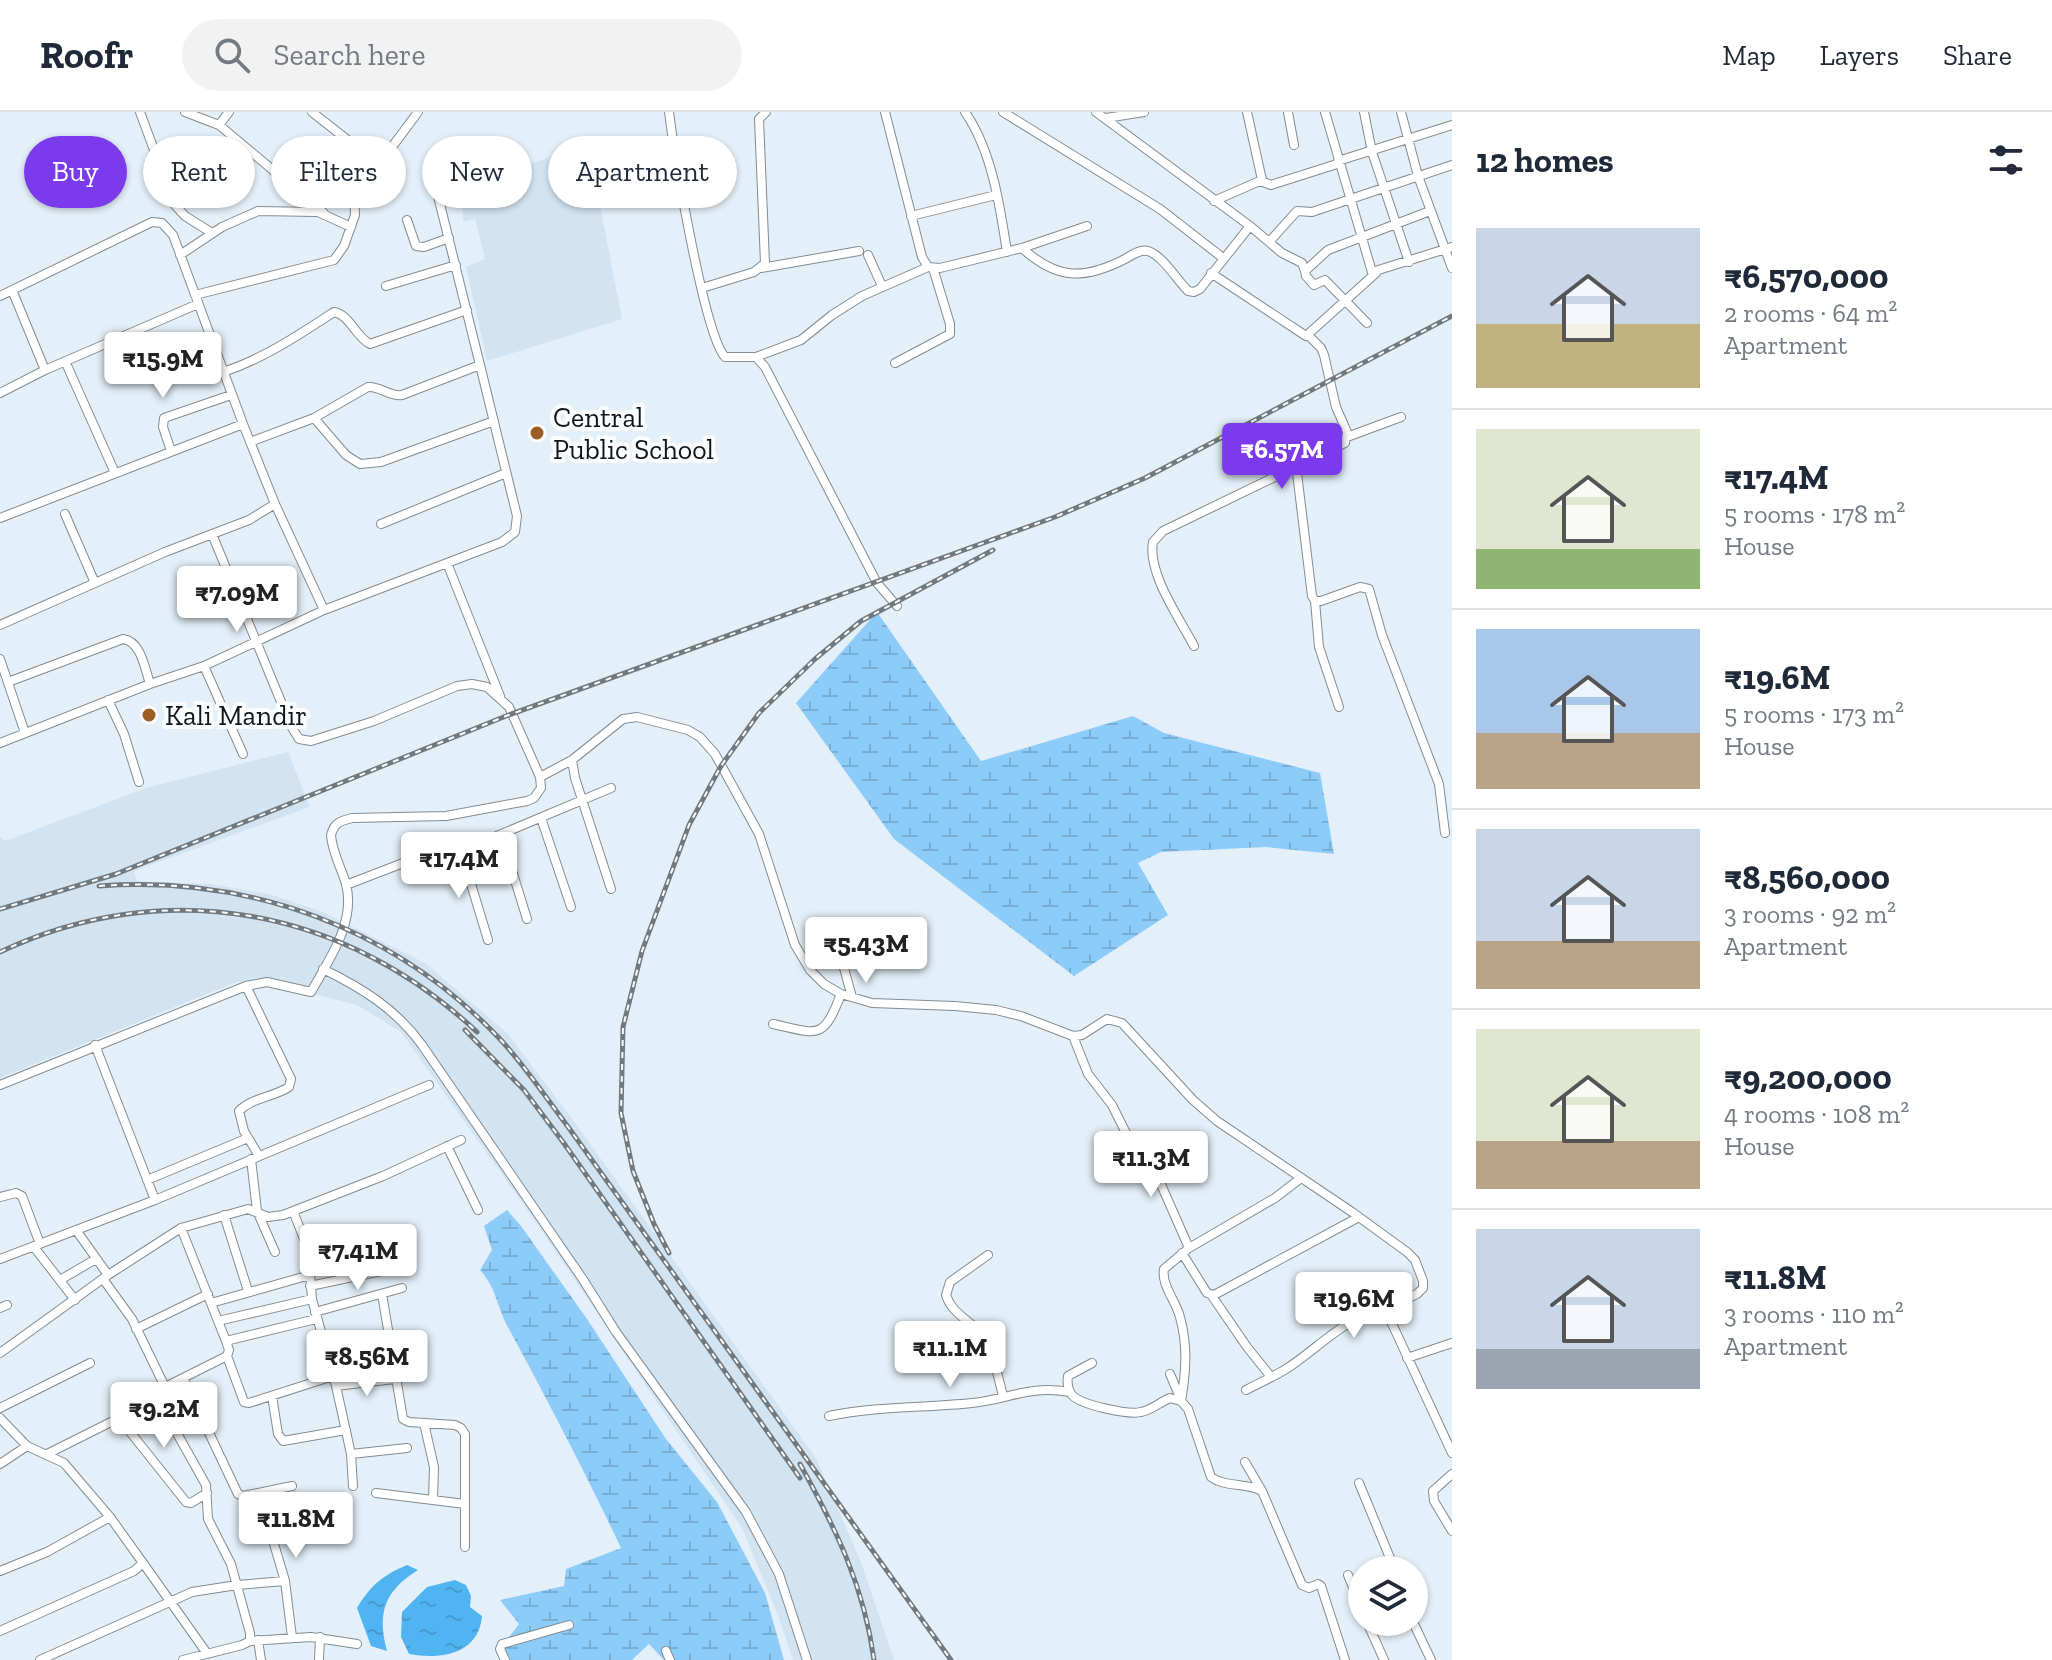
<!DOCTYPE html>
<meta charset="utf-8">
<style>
:root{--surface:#fff;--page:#f2f2f3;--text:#1f2937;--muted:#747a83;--line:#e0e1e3;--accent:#7c3aed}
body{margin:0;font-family:"Zilla Slab",serif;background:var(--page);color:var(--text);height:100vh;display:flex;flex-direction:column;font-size:30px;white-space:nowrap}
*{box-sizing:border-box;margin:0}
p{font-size:26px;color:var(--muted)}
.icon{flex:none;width:44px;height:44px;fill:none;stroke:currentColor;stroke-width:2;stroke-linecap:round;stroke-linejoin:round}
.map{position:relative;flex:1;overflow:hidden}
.drawer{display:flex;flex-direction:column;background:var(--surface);width:600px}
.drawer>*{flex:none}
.guide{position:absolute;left:24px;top:24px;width:760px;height:72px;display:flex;gap:16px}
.tools{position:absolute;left:1348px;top:1444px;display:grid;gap:16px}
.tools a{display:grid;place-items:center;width:80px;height:80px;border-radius:50%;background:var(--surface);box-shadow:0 2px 6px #0004;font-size:40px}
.price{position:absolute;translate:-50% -68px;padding:0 18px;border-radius:8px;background:#fff;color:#222;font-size:26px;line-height:52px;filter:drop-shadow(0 2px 4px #0008)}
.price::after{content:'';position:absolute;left:50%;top:48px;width:24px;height:18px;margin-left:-12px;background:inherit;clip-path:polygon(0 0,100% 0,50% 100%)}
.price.selected{background:var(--accent);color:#fff}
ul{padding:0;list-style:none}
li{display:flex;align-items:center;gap:24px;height:200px;padding:0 24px}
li+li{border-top:2px solid var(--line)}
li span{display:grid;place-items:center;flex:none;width:224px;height:160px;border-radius:0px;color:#555}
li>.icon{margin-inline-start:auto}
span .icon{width:96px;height:96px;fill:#fffc;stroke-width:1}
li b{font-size:34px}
h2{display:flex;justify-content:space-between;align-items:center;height:96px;padding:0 24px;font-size:34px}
.tag{padding:0 28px;border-radius:36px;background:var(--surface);box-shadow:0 2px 6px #0004;font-size:28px;line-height:72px}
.tag.selected{background:var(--accent);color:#fff}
header{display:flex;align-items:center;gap:48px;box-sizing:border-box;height:112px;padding:0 40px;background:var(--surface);border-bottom:2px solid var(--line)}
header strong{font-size:38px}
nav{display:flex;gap:44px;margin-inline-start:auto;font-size:28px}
.search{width:560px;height:72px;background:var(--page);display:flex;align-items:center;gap:20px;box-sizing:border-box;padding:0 28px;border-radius:44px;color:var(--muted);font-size:30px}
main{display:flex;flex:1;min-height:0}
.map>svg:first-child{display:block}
.built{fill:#d2e4f2}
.wetland{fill:url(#wetland-marsh)}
.water{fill:url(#water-ripples)}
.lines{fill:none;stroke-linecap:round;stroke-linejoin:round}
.minor-casing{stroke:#808b93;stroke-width:10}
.minor{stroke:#fff;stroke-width:8}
.rail-casing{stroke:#71797e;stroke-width:5}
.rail{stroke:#fafcfe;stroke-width:2;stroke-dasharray:6;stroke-linecap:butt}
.poi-dot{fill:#9d5e25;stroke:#fafcfe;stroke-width:3}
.labels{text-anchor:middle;stroke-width:8;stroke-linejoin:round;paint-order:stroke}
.poi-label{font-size:28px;fill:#111517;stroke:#fafcfe;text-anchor:start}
</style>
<header>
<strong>Roofr</strong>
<div class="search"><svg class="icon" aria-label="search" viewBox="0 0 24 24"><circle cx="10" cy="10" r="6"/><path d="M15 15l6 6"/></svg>Search here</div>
<nav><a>Map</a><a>Layers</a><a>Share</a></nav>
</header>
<main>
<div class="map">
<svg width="1452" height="1548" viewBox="0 0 1452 1548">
<defs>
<pattern id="wetland-marsh" width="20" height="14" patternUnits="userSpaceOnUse" patternTransform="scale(2)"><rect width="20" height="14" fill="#8dccf8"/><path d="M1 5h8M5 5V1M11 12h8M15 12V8" fill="none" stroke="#79aed4"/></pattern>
<pattern id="water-ripples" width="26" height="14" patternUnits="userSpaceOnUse" patternTransform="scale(2)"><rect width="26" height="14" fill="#51b4f2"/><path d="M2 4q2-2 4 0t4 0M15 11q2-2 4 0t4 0" fill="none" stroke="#469acf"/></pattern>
</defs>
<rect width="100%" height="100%" fill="#e4f0f9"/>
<path class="built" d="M588,32L622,207L487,249L466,155L485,147L475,107L463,110L462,75Z
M288,640L310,695L134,759L137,769L210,772L269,782L323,800L425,851L507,921L573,1008L816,1346L861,1450L894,1548H793L779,1506L742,1416L537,1112L401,920L357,893L301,879L239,869L0,966V724L5,729L149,675Z"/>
<path class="wetland" d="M877,500L981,649L1133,604L1164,621L1320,661L1334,742L1266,735L1161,740L1138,751L1168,803L1074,864L894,727L796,591Z
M507,1098L521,1114L587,1207L666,1327L717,1390L765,1481L784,1548H664L649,1532L632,1548H508L503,1533L519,1512L500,1488L564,1474L566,1457L621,1436C586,1362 548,1289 509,1217C496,1194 498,1179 480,1158L492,1138L484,1114Z"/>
<path class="water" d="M407,1453L418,1458C384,1479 377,1501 387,1539L371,1534L357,1496C370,1474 383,1463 407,1453Z
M455,1468L466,1473L471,1484L470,1495L482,1504C479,1542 441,1548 409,1542L401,1525L402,1500L427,1475Z"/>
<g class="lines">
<g class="minor-casing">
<path id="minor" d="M140,0L174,92L185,104L212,121
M185,0L219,13L324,101
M312,0L373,48
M669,0C674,40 704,222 725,245H756L765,255L877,471L897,494
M885,0L922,145L928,155L940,156L1022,136L1087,114
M965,0C992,39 1000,94 1007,140
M1003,0L1160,97L1223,146
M1096,0L1250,114L1282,141L1302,151L1305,159
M1288,0L1294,33
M1325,0L1372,160L1452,135
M1364,0L1372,40L1409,150
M1401,0L1418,64L1452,156
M1106,6L1144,0
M219,13L229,0
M1261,69L1271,73L1337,52L1338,49L1452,13
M1214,89L1262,68L1247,0
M911,104L996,83
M407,108L416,134L424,135L449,126
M1269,130L1297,99L1312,100L1452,53
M1022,136C1057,168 1084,168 1125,147C1132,143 1140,137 1148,139C1163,144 1177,168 1188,179L1194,180L1200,177L1250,114
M180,143L222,115L258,99L318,100L351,115
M868,143L882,174
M761,156L859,139
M1211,161L1306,224L1376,161
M386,174L456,153
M702,176L754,160L765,151L759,7L766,0
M12,178L45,258L198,192
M195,183L334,148L344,134L355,103L353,62L360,55L389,39L418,0
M0,184L152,110L162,111L173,123L243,312L0,406
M1367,211L1325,168L1314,173L1306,164L1305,159L1328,138L1430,99
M756,245L801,228L832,203L862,184L928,155
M65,249L115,361
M895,251L950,222V212L933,156
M223,260C263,247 299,223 334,200C349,202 356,225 370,232L467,198
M0,281L45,258
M314,306L346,343L360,352L381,350L494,309
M1347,325L1401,305
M250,330L314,306L368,275C381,274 389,285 402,283L480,253L430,52
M171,339L163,315L164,306L231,283
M1296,353L1312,484L1315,489H1321L1360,475L1369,477L1382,523L1439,672L1445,721
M65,402L95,471
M381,412L506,361
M212,422L291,614L299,627L311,629L374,609L457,574L472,572L487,575L509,595L540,665L572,648L623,607L637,605L688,618L700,625L715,642L759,722L795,833L810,858L824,872L841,882L872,891L955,894L996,898L1021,904L1073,924L1082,923L1107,907L1122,911L1193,988L1217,1009L1352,1100L1407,1140L1415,1148L1423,1169V1176L1417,1182L1391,1194L1388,1203L1452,1341
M447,451L500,584
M1315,489L1319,535L1339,595
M324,498L502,430L515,420L517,404L480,253
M0,513L165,440L249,408L275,392
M1194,534C1180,507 1147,461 1153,430L1163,419L1345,331L1347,320L1336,295L1324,243L1321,236L1308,223
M0,547L25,621
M204,554L243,642
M8,570L123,527C141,529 145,557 150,572
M108,588L124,622L139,670
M0,631L150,572L204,554L324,498L275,392L243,312
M572,648L575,666L611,777
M541,706L571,795
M501,723L527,807
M461,739L488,828
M346,773L411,748L461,739L611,676
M834,820L852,885
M323,857C362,876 396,897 422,933L582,1166L616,1220L746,1400L779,1462L807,1548
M246,874L291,967L289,975C274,985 251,986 239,999L244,1019L259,1044
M773,912C818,922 823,929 841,882
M1073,924L1088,962L1112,993L1126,1021L1156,1061L1189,1136
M95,933L155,1088
M0,973L246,874L267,870L311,880C329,847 356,811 346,772C341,755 332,740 331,723C334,711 340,709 352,706L446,704L527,689L534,686L541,676L540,665
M447,1034L478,1098
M251,1047L257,1099L275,1140
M147,1068L248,1026
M0,1085L16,1081L22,1084L40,1132
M293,1099L308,1137L312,1187L336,1274L351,1342L353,1374
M224,1103L248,1179
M76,1118L108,1163
M34,1135L75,1188
M308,1137L349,1125L388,1120
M1182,1141L1207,1181L1214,1183L1359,1105
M988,1143L950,1170L946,1183C952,1203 972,1208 983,1225C994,1242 998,1265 1003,1284
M0,1147L155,1088L429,973
M103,1167L132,1207L165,1275
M60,1168L96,1147
M310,1174L400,1155
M382,1182L403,1307L409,1310L455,1313L461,1316L465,1322V1435
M1212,1184L1247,1235L1271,1265
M211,1191L310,1163
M0,1196L7,1193
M315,1200L402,1176
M218,1209L312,1187
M136,1217L208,1182
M226,1229L316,1207
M0,1241L108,1163L181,1116L248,1097L268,1105L283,1103L383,1064L461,1028
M227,1244L244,1290L249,1291L333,1264
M1407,1246L1452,1231
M330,1251L391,1239
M1092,1251L1068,1264C1067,1271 1067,1277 1072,1283C1081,1293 1128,1303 1141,1300C1152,1298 1160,1290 1170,1286L1181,1289L1188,1297L1211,1365C1226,1376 1247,1370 1262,1379L1302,1473L1309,1476L1318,1472L1321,1474L1345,1548
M1170,1262L1181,1288
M183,1266L238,1382L243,1384L292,1374
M336,1274L394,1267
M1246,1278C1259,1271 1273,1265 1286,1257C1318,1237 1348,1201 1388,1197
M156,1284L206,1373L208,1407L231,1452L250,1521V1529L242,1533L183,1548
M272,1284L278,1322L283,1329L346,1318
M1181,1289C1186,1260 1188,1234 1180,1205C1176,1189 1161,1173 1164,1157L1189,1136L1275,1086L1301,1066
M0,1296L90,1251
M829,1304C877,1294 924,1296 972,1291C1010,1287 1028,1273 1070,1280
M0,1306L27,1334L64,1351L110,1405L143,1451L134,1459L0,1519
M119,1306L186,1390L191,1391L207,1381
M424,1311L434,1355L433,1387
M47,1342L119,1306L156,1284L165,1275L227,1244L229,1238L226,1229L181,1116
M351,1342L407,1336
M1245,1350L1262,1379
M0,1352L27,1334
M1452,1362L1433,1379L1434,1389L1452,1419
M1359,1371L1395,1458
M259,1381L285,1469L292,1525
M376,1381L465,1392
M143,1451L206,1540
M0,1459L47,1440L110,1405
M1348,1463L1362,1497
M1367,1510L1384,1548
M1413,1510L1431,1548
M258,1528L261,1548
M250,1529L311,1525L357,1532
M666,1539L670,1548
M40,1548L192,1480L237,1473L285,1469
M319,1548L320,1525
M505,1548L500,1537L502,1532L569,1513"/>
</g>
<use href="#minor" class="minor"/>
<g class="rail-casing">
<path id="rail" d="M99,774C249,763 394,816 498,925C523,951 544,983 566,1012L951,1548
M0,797L116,762L506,604L1055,405L1145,366L1452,204
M0,840C165,762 345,796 477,920
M465,918L524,978L563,1030L800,1366
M669,1141L654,1112L633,1059L621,1001L623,915L642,839L689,713L721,654L759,601L815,547L861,509L993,438
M800,1352C836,1417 864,1474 874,1548"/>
</g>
<use href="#rail" class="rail"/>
</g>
<g class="poi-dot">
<circle cx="537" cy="321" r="8"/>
<circle cx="149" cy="603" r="8"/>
</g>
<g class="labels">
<g class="poi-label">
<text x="553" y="315">Central<tspan x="553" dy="32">Public School</tspan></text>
<text x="165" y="613">Kali Mandir</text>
</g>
</g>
</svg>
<div class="tools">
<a><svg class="icon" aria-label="layers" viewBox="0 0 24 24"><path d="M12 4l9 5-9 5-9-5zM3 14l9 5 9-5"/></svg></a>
</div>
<b class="price" style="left:163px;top:288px">₹15.9M</b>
<b class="price selected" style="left:1282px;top:379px">₹6.57M</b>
<b class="price" style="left:237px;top:522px">₹7.09M</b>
<b class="price" style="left:459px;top:788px">₹17.4M</b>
<b class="price" style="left:866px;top:873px">₹5.43M</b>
<b class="price" style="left:1151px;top:1087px">₹11.3M</b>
<b class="price" style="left:358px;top:1180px">₹7.41M</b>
<b class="price" style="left:1354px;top:1228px">₹19.6M</b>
<b class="price" style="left:950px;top:1277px">₹11.1M</b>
<b class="price" style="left:367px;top:1286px">₹8.56M</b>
<b class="price" style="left:164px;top:1338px">₹9.2M</b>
<b class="price" style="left:296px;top:1448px">₹11.8M</b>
<div class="guide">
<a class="tag selected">Buy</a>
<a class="tag">Rent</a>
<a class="tag">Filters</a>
<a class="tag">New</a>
<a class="tag">Apartment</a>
</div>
</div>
<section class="drawer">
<h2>12 homes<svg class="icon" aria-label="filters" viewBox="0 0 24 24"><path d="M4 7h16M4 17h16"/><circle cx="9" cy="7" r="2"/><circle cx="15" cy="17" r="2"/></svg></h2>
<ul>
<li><span style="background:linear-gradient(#c9d6e8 60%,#c2b280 0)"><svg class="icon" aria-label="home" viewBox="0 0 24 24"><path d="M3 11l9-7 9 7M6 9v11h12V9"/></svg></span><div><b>₹6,570,000</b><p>2 rooms · 64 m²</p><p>Apartment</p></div></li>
<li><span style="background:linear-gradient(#dfe7d0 75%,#8fb573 0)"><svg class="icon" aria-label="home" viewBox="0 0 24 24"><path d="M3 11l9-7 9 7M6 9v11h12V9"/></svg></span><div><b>₹17.4M</b><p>5 rooms · 178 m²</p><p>House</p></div></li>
<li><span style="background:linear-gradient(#a9c7e8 65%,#b9a48a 0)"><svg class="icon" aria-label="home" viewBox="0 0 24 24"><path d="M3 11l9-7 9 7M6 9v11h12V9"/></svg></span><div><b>₹19.6M</b><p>5 rooms · 173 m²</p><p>House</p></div></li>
<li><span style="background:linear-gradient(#c9d6e8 70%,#b9a48a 0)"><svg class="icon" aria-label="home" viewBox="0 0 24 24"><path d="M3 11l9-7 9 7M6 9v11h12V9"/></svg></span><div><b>₹8,560,000</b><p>3 rooms · 92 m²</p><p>Apartment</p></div></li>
<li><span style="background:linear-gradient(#dfe7d0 70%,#b9a48a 0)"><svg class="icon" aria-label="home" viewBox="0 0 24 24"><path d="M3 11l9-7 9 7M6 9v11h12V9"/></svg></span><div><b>₹9,200,000</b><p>4 rooms · 108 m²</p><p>House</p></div></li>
<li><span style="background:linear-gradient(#c9d6e8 75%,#9aa5b1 0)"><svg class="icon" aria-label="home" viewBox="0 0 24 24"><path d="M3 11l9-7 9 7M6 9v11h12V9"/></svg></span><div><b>₹11.8M</b><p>3 rooms · 110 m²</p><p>Apartment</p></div></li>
</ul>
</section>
</main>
